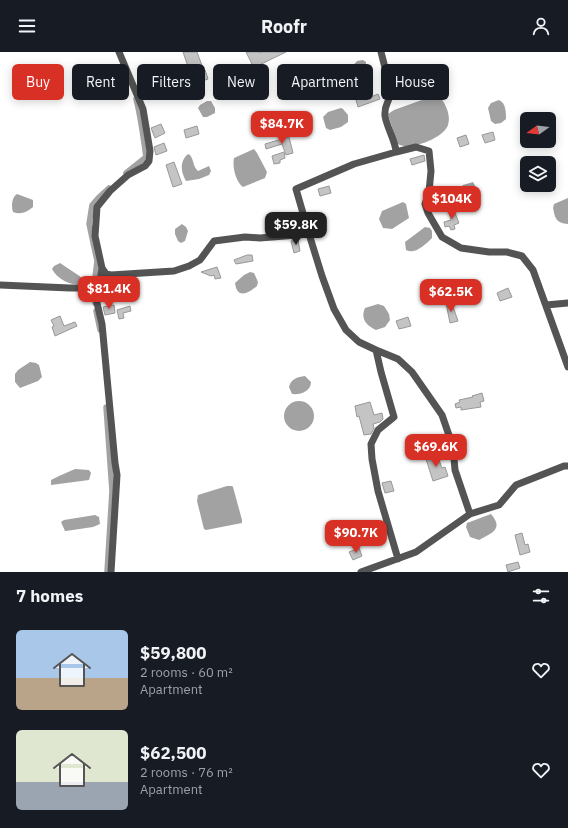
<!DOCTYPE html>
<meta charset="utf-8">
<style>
:root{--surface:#171b24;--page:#242831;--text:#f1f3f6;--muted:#9ea1a6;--accent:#d93025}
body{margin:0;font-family:"IBM Plex Sans",sans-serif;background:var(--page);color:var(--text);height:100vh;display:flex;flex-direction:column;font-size:15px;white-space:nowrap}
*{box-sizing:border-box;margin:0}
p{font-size:13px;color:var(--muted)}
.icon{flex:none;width:22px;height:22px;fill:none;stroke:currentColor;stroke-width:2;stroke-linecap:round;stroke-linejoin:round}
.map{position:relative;height:520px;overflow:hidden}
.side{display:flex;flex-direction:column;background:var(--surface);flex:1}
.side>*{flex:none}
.hud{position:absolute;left:12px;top:12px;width:544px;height:36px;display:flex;gap:8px}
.needle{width:26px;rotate:255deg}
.fabs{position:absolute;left:520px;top:60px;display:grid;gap:8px}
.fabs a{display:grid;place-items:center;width:36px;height:36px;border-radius:6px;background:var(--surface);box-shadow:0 2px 10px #0003;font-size:20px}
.price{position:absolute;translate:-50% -34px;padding:0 9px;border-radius:8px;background:var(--accent);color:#fff;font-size:13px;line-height:26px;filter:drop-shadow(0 1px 2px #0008)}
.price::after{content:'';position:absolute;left:50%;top:24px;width:12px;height:9px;margin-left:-6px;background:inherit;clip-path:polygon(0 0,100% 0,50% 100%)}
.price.current{background:#222;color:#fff}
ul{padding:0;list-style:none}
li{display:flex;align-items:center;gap:12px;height:100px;padding:0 16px}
li span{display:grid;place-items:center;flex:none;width:112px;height:80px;border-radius:6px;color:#555}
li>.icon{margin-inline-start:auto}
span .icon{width:48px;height:48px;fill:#fffc;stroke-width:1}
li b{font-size:17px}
h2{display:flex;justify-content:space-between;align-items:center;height:48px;padding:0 16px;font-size:17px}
.chip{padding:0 14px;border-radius:6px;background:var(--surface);box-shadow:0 2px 10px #0003;font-size:14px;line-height:36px}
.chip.current{background:var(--accent);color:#fff}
header{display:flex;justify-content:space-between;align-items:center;height:52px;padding:0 16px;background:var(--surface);font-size:18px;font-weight:800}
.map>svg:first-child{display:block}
.water{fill:#a2a2a2}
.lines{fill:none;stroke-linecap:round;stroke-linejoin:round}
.canal{stroke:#a2a2a2;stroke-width:5.5}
.building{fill:#c4c4c4;stroke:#989898}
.minor{stroke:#545454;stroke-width:7}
</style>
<header><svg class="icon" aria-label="menu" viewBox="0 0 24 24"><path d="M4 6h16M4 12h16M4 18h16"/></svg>Roofr<svg class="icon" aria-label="person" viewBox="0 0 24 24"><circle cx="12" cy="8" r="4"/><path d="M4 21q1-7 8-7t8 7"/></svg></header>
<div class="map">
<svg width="568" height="520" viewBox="0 0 568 520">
<rect width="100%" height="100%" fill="#fff"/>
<path class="water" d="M363,8L366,10V14L360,20L359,26L342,30L340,20C345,15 353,15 357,9Z
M433,44H439C446,52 451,63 448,73C444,86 407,101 397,91L388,62L394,58Z
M499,48C506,51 506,60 506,67L501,71L495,72L491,69L488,56L491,51Z
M207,49H211L215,56V61L207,65H203L198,56L200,53Z
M341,56L343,57L348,63V70L341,75L330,78L326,76L323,65L328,60Z
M261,64H269L273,66L275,70L274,74L269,76H264L263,81L259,83L252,79C252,71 254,67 261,64Z
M254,97L257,101L267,120L265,126L243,135C236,130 232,115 234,106Z
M188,102L190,103C194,108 193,115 198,119L209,114L211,119L209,123L199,127L186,129C181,120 179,110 188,102Z
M473,130L477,137V140L470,147L466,148L462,144L459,137L463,133Z
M17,142L33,148V155C27,160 21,163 13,160C11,154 12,145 17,142Z
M568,146V172C556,171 555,166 553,156L554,152Z
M403,150L406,152L409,166L392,177L383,176L379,167L382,159Z
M182,172L186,175L188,179L185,189L181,191L178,189L175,182V177Z
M425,175L430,176L432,179V186C426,192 415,203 406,198L405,190Z
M60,211L81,225L85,230C74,237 57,227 52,217L54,214Z
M250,220L254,221L258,230L257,234C248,242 237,247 235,231L244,223Z
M106,230C112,229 118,231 119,237L109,248L104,247L103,244Z
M378,252L384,254L389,262L390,268L385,275L376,278C367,274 360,267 365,256Z
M30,310L36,311L39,313L42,325L38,329L20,336L15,330V322L18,318Z
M305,324L311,330C311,339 301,343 292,342L289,335C291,327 297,325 305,324Z
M284 364a15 15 0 1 1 30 0a15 15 0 1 1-30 0Z
M75,417L89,418L91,421L89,428L51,433V428L59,424Z
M227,434H232L233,435L242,468V471L206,478L204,477L197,449L198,443Z
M491,462C504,477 492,481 479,488L470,485L466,475L467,471Z
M95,463L99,465L100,472L93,475L66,479H65L61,470L64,468Z"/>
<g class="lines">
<path class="canal" d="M126,121L146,105C143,85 141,66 136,47
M95,251L94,233L97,209L89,172L92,153L99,145L109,136
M96,259L100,278
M106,355L112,439L107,520"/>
</g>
<path class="building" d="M183,0H197L204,19L205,18L208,27L194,32Z
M246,0H258L259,1L262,0H286L247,19L248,21L240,25L237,20L252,12Z
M378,42L380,47L358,55L356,48L366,45V47Z
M161,72L165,81L155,86L151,76Z
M197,74L199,82L186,86L184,78Z
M493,80L495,88L485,91L482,83Z
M466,83L469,92L460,95L457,86Z
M289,85L293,101L286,103L282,92L266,97L265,92Z
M164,91L167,99L156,103L154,95Z
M284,100L285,106L280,108V111L274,112L272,104Z
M424,103L425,109L412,113L410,107Z
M174,110L182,132L173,135L166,113Z
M329,134L331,141L320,144L318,137Z
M453,156L459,171L454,173L455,177L451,178L449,174L445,175L444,170L451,168L448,157Z
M298,188L300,199L294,201L291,189Z
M247,203H252L253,209L236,212L234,208Z
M217,215L221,226L215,227L214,223L211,224L201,220Z
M508,236L512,245L500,249L497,241Z
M451,249L458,269L450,271L446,251Z
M114,253L115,261L105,263L103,255Z
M130,254L131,259L123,261L124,266L119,267L117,258Z
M60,264L64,274L75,270L77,274L55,284L52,275L54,274L51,268Z
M408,265L411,274L399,277L396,269Z
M482,341L484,349L480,350L481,355L461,358V355L456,356L455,352L460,350L459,348L473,345L472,344Z
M370,350L374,363L382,361L383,367L380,370L373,372L374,376L371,382L364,383L359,364L357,365L355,354Z
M437,403L442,416L445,415L448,424L433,429L426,407Z
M391,429L394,439L385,441L382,431Z
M522,481L525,493L528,492L530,500L520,503L515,483Z
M359,496L362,504L353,508L349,500Z
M518,510L520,516L508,520L506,513Z"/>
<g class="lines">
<path class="minor" d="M396,100L416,95L429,99L431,119L429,140L425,152L428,161L442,185L461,196L489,200H507L522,204L533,218L568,315
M309,182L296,137L354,112L396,100C396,90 387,76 385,64C384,52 389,51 390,43C391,37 383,8 381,0
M102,216L106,222L111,223L174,219L189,214L200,208L214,189L245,185L260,186L309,182L322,224L334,257L346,278L359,290L376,298L398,307L412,320L442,363L453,395L455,418L470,462
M0,233L70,236H83L89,230L100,231
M546,253L568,251
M376,298L381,320L394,365L378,378L371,392L372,407L378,439L398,507
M111,520L117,423L115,411L102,272L97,251L102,216L95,184L97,155L110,139L128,123L145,114L149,109L150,99L143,57L119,0
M361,520L416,500L470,462L499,453L516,433L564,414H568"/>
</g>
</svg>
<div class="fabs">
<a><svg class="needle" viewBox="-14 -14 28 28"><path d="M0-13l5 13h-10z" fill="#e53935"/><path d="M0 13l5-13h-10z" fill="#9ea1a6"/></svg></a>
<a><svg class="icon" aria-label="layers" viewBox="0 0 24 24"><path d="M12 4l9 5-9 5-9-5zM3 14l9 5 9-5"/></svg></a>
</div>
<b class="price" style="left:282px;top:93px">$84.7K</b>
<b class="price" style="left:452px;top:168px">$104K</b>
<b class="price current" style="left:296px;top:194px">$59.8K</b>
<b class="price" style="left:109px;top:258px">$81.4K</b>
<b class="price" style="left:451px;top:261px">$62.5K</b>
<b class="price" style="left:436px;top:416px">$69.6K</b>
<b class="price" style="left:356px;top:502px">$90.7K</b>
<div class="hud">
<a class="chip current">Buy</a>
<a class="chip">Rent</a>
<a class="chip">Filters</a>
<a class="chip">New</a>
<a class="chip">Apartment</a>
<a class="chip">House</a>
</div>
</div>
<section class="side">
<h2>7 homes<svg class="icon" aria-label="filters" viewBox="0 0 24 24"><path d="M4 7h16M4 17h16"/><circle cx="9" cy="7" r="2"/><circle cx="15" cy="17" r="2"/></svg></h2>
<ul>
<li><span style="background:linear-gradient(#a9c7e8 60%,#b9a48a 0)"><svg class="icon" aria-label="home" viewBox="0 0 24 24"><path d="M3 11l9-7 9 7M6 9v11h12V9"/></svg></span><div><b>$59,800</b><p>2 rooms · 60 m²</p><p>Apartment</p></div><svg class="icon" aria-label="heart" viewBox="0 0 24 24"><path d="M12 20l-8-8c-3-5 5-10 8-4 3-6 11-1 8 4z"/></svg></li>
<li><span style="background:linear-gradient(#dfe7d0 65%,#9aa5b1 0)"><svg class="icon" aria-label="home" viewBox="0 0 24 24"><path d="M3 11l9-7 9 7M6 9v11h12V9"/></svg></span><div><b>$62,500</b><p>2 rooms · 76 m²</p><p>Apartment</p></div><svg class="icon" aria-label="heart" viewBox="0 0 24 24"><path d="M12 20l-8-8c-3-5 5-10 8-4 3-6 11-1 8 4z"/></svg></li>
</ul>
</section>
